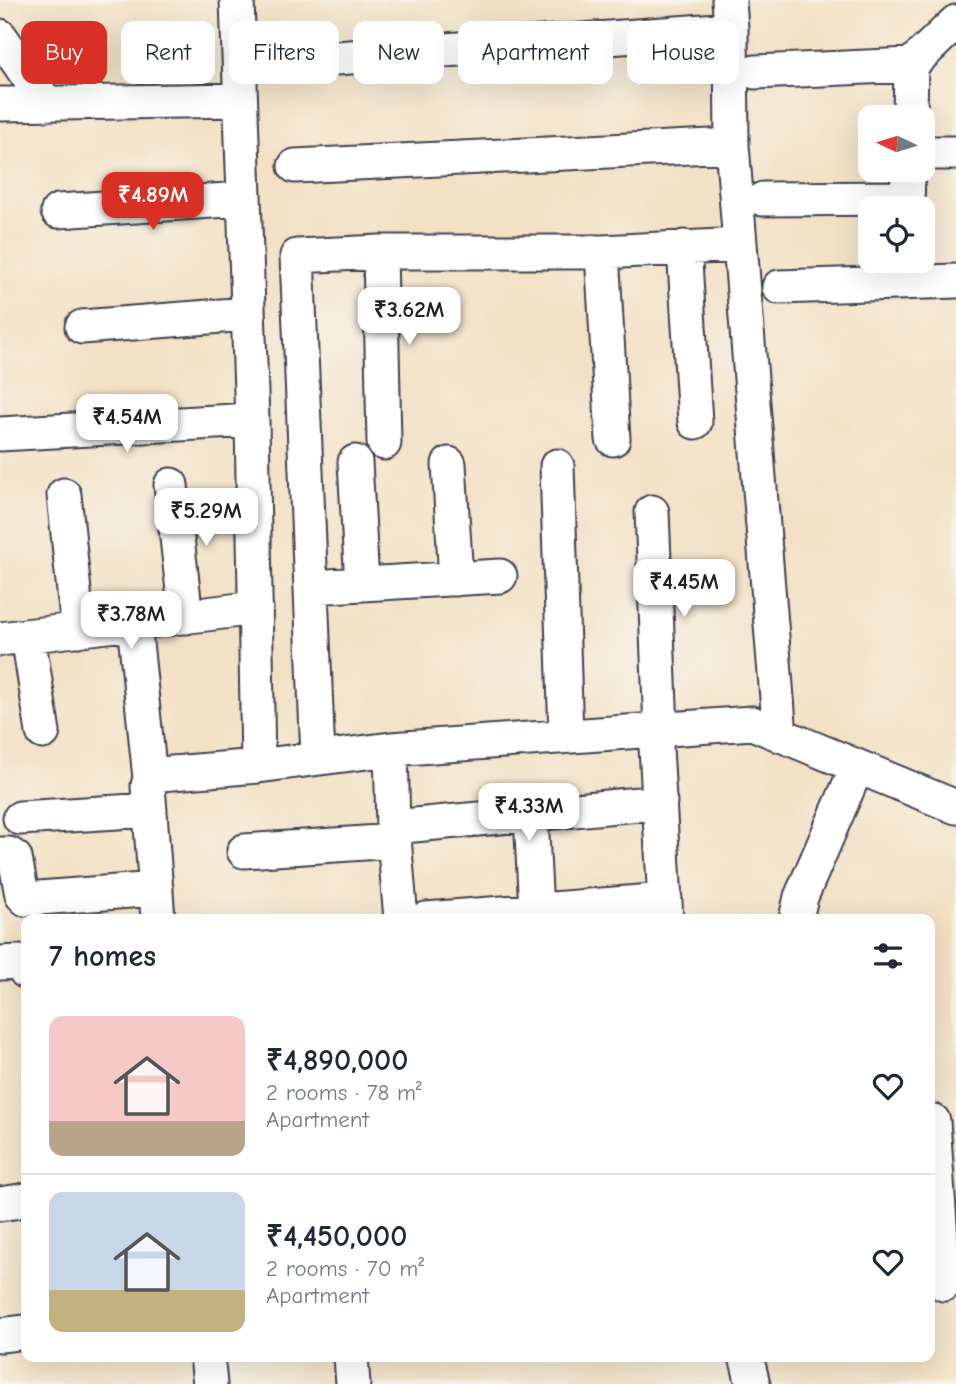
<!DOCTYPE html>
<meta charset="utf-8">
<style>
:root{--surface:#fff;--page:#f2f2f3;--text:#1f2937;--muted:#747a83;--line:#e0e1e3;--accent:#d93025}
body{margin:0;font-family:"Comic Neue",sans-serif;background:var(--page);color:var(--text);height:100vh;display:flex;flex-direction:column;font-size:26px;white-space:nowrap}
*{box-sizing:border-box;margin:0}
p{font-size:23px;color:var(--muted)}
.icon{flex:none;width:38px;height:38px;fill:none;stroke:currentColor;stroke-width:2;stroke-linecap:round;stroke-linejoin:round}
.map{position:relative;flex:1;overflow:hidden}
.drawer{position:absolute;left:21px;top:914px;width:914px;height:448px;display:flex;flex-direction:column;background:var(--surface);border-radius:14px;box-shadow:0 7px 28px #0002}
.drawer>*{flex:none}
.hud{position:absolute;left:21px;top:21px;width:915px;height:63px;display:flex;gap:14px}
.needle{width:46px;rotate:274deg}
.buttons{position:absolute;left:858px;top:105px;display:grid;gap:14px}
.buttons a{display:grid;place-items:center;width:77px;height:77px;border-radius:14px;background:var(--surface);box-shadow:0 7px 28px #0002;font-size:35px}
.price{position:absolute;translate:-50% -60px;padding:0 16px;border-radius:14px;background:#fff;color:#222;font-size:23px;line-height:46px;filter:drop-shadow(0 2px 4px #0008)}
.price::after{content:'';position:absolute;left:50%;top:42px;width:21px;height:16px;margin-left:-10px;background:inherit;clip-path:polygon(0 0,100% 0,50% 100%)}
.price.active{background:var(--accent);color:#fff}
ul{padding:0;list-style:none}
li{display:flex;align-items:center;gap:21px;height:175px;padding:0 28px}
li+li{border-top:2px solid var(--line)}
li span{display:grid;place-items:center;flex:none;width:196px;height:140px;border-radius:14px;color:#555}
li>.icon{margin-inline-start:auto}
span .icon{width:84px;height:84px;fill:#fffc;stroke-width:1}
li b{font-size:30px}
h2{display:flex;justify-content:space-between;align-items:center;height:84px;padding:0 28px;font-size:30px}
.tag{padding:0 24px;border-radius:14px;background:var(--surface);box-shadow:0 7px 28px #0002;font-size:24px;line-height:63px}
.tag.active{background:var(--accent);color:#fff}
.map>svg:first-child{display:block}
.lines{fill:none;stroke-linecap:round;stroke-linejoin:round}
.minor-casing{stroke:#413f50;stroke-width:37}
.minor{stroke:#fff;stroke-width:33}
</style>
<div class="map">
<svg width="956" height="1384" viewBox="0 0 956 1384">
<rect width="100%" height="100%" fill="#f7f3e8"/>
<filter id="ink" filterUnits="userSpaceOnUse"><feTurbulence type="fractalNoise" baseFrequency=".0143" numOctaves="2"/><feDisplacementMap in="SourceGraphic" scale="14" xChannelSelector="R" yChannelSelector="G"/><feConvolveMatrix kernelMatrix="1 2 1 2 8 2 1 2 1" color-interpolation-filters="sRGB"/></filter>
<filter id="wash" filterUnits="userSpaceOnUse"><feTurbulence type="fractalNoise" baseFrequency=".00686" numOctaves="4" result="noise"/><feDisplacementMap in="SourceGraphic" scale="28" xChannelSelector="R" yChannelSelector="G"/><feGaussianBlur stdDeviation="1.57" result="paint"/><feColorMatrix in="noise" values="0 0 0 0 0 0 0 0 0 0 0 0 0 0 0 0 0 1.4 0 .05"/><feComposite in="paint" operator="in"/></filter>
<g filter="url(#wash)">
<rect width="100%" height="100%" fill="#f2e1c5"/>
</g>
<g filter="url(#ink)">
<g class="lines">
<g class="minor-casing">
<path id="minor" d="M237,0L252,420L258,766L391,749L752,723L956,807
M729,0L731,29L732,145L780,735
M0,36L47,104
M309,60L731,29
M755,72L911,65
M0,104L239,100
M910,117L911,65L956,22
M922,153H956
M295,166L732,145
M763,199L907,198
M907,208L908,170
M58,211L243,199
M684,247L695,422
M380,252L384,443
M602,252L613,439
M779,287L956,281
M82,327L247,314
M0,434L252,420
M355,462L362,584
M449,464L456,579
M557,466L566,736
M171,485L186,617
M64,495L78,630
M652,512L661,729
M311,587L500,576
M134,623L150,778
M28,636L43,732
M0,639L256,608
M655,730L666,919
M391,749L393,827L401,919
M318,758L297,256L380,252H602L740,245
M531,816L536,910
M20,818L150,810
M393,827L660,802
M244,851L395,841
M0,854H9L15,858L22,895L26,899L156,889
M158,919L148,786L150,778L160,774L258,766
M426,919L665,900
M796,919L801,897L857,767
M0,963L20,962L26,972
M933,1121L944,1284
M0,1204L26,1200
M0,1335L26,1332
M207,1356L210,1384
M351,1356L353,1384
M746,1356L753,1384"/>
</g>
<use href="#minor" class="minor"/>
</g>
</g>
</svg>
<div class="buttons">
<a><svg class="needle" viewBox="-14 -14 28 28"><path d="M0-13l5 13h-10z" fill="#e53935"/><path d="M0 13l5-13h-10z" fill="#747a83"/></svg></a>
<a><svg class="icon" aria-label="locate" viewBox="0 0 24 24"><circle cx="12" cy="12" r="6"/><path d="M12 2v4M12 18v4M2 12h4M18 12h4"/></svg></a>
</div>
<b class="price active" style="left:153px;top:232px">₹4.89M</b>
<b class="price" style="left:409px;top:347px">₹3.62M</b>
<b class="price" style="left:127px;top:454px">₹4.54M</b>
<b class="price" style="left:206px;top:548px">₹5.29M</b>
<b class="price" style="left:684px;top:619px">₹4.45M</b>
<b class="price" style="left:131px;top:651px">₹3.78M</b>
<b class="price" style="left:529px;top:843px">₹4.33M</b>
<div class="hud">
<a class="tag active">Buy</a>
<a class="tag">Rent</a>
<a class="tag">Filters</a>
<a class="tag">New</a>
<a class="tag">Apartment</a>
<a class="tag">House</a>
</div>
<section class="drawer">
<h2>7 homes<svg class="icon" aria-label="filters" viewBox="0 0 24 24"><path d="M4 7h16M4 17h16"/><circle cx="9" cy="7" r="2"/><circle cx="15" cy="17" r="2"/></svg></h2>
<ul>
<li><span style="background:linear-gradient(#f6c9c9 75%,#b9a48a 0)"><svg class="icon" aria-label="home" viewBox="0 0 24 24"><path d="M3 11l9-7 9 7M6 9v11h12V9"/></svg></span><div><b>₹4,890,000</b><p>2 rooms · 78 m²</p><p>Apartment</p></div><svg class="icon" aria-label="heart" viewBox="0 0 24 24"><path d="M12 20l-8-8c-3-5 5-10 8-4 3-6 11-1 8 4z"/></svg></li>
<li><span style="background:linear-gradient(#c9d6e8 70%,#c2b280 0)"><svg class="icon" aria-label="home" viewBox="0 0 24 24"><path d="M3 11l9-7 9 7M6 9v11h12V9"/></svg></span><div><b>₹4,450,000</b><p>2 rooms · 70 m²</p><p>Apartment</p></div><svg class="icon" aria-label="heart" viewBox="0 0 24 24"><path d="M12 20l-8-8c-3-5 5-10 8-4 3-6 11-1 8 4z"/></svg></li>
</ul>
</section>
</div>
